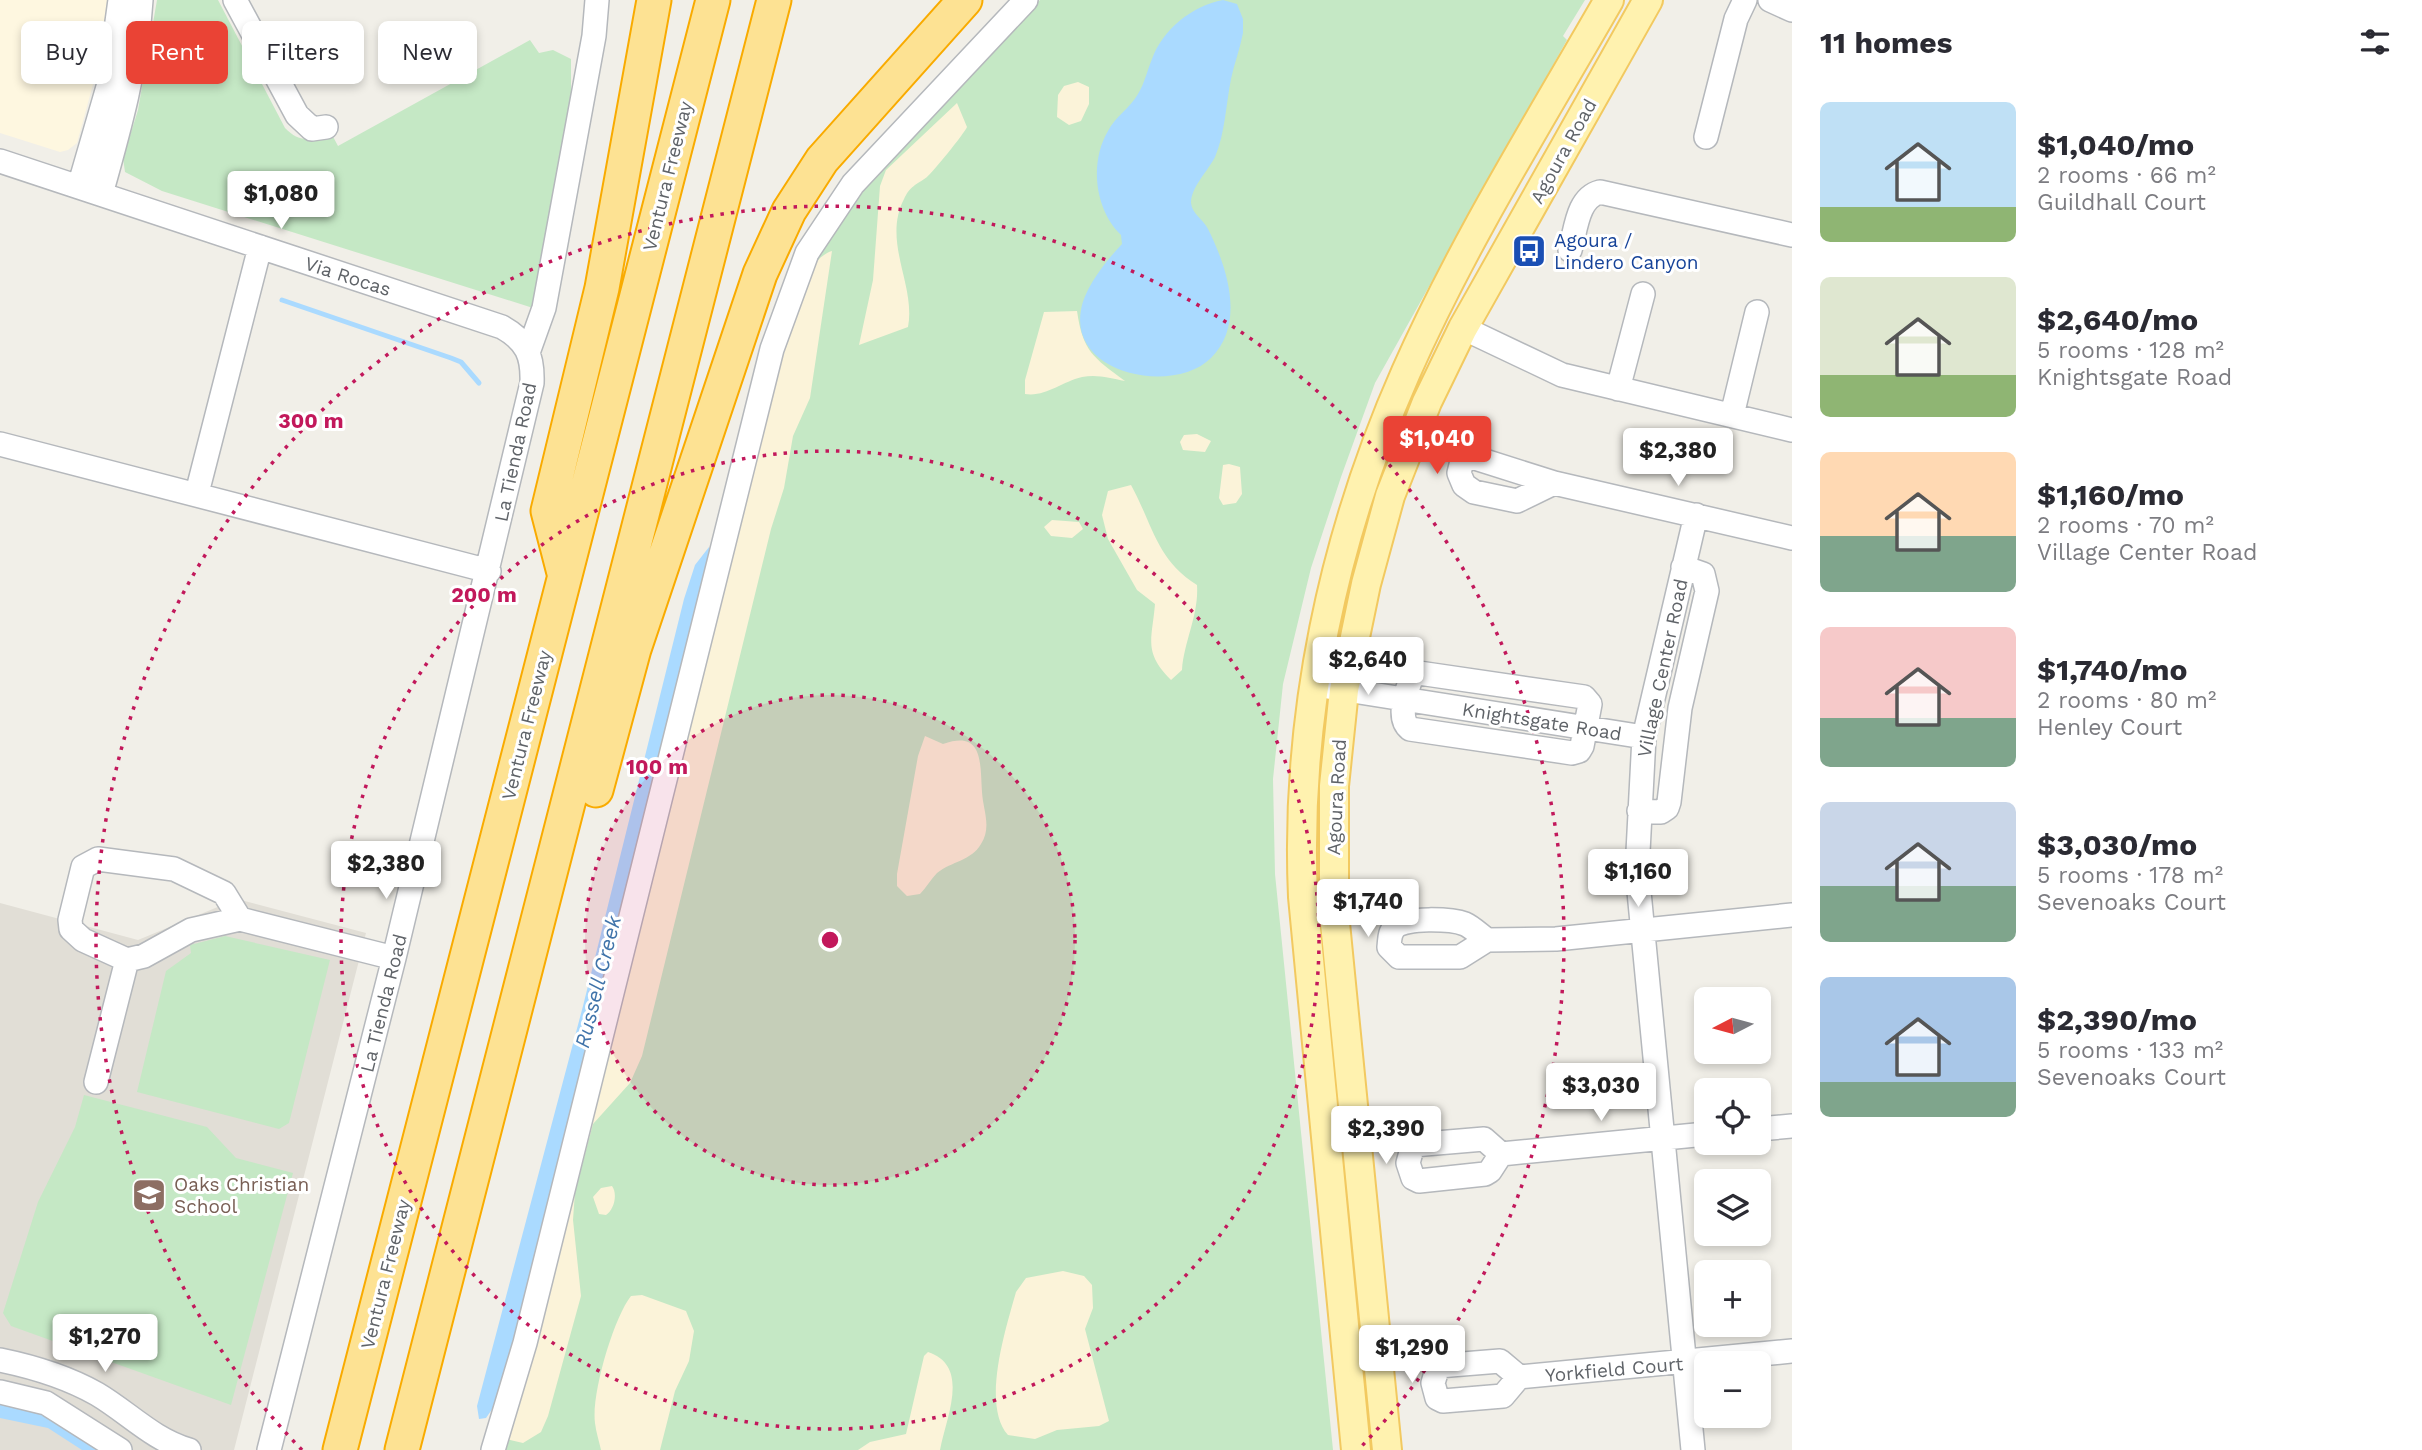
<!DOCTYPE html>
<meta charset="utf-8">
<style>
:root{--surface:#fff;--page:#f2f2f3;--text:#2b2b33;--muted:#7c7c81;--accent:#ea4335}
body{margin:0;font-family:"Work Sans",sans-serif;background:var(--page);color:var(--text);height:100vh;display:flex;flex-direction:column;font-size:26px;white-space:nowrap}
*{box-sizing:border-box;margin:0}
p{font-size:23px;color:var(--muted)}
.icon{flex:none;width:38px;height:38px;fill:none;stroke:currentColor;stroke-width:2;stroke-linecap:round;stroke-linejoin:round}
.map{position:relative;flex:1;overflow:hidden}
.panel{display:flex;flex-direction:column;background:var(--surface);width:630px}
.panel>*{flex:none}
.hud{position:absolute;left:21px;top:21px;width:665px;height:63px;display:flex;gap:14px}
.needle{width:46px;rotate:264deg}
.controls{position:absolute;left:1694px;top:987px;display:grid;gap:14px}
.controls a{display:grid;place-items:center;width:77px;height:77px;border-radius:10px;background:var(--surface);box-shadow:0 4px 10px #0003;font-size:35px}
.price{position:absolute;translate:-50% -60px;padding:0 16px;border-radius:7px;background:#fff;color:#222;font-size:23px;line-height:46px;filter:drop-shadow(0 2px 4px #0008)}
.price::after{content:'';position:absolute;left:50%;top:42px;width:21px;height:16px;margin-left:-10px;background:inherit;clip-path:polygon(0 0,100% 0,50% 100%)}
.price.selected{background:var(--accent);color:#fff}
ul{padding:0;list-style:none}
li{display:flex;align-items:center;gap:21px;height:175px;padding:0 28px}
li span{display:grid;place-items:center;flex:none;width:196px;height:140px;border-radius:10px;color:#555}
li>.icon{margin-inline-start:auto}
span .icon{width:84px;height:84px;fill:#fffc;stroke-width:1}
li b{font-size:30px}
h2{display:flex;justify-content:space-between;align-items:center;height:84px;padding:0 28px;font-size:30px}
.tag{padding:0 24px;border-radius:10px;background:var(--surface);box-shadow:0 4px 10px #0003;font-size:24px;line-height:63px}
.tag.selected{background:var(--accent);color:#fff}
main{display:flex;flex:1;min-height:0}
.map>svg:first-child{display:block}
.commercial{fill:#fef7e0}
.education{fill:#e1ded6}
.green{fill:#c5e8c5}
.sand{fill:#fbf3d9}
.water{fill:#aadaff}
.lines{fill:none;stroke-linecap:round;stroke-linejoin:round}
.stream{stroke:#aadaff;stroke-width:5}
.minor-casing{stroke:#b5b8bc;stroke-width:26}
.major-casing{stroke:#f2c960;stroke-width:32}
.highway-casing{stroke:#f9ab00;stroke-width:37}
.minor{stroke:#fff;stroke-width:23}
.major{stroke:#fff2af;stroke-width:28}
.highway{stroke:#fde293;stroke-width:33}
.ring{fill:none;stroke:#c2185b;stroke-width:3.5;stroke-dasharray:3.5 7}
.labels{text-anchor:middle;stroke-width:6;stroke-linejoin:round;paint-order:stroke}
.street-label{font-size:19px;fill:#5f6368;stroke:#fff}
.transit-label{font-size:19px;fill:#164399;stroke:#fff;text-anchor:start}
.education-label{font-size:19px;fill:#785e54;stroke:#fff;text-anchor:start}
.water-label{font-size:21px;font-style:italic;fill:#4174aa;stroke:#fff}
.centre{fill:#c2185b;stroke:#fff;stroke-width:3.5}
.ring-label{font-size:21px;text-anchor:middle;font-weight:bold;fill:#c2185b;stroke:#fff;stroke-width:6;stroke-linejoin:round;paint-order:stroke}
</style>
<main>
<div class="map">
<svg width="1792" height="1450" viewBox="0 0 1792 1450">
<rect width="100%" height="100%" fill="#f1efe8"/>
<path class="commercial" d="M0,0H107L101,55L77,143L68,150L60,152L0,133Z"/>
<path class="education" d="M237,899L366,933L234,1450H0V903L138,940Z"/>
<path class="green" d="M157,0H218L285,128C301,144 311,140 330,131L338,146L530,40L539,53L553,50L571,59V96L557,193L533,308L162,191L125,172L123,158L138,110Z
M1040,0H1585L1563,36L1567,40L1375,383L1341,477L1311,568L1283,684L1273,779L1275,874L1333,1450H499L775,362L832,219Z
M225,936L330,960L289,1123L279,1129L137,1092L166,971L191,953L190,945Z
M84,1095L207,1127L236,1158L293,1173L231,1405L11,1326L3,1313L38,1202L75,1127Z"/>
<path class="sand" d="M1078,82L1089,87V104L1081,121L1069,125L1057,117L1058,95L1064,86Z
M957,103L967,127C964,134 932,173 927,177C916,185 910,186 904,199C882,242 916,285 908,327L859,345L873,280L880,186L886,170Z
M832,251L810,398L793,436L784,488L771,529L642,1056L630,1083L593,1124L575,1192L573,1220L581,1296L548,1416L541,1432L523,1443L506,1439L777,362C787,332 801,260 832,251Z
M1077,311C1083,352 1093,357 1125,381C1110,378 1097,374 1082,377C1061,382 1046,397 1025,394V380L1044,312Z
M1197,434L1211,441L1205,452L1183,450L1180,442L1184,435Z
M1229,464L1240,467L1242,494L1236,503L1223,505L1219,498L1223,465Z
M1131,485C1153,525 1156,559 1197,585C1199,615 1184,641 1182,670L1171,680C1143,652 1152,640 1155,604L1137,590L1108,539L1102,515L1108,491Z
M1052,520L1079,522L1083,529L1072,538L1051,536L1044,527Z
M925,736L943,744C984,729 980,764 982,792C983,810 992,827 981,844C971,861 952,861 937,873C931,879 926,888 920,894L907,896L897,886V874L918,756Z
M612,1186C618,1194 614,1210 606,1215L599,1214L593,1197L601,1188Z
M1063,1271L1084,1276L1092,1285L1093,1308L1085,1329L1109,1421L1099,1426L1057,1430L1035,1439L1008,1435C981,1405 1006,1328 1016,1292L1026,1278Z
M642,1295L686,1311L694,1331L689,1361L675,1391L660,1450H601C599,1441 596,1432 595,1423C591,1394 614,1317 631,1296Z
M928,1352C971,1366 946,1418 940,1450H858L870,1442L906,1434L924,1356Z"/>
<path class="water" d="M1223,0L1237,4L1243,19V33C1240,49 1234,64 1231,79C1226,104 1225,134 1215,157C1208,171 1191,187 1191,203C1192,214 1204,220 1208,229C1227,267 1246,323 1211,358C1174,395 1069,375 1081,310C1085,287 1106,261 1122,244L1121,235C1095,210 1089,163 1108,131C1115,117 1130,108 1138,94C1145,82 1147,71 1152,59C1163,29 1192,6 1223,0Z
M709,547L712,559L502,1395L486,1418L479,1419L477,1406L583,1006L684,599L695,565Z
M0,1399L39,1408L109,1450H82L48,1428L0,1418Z"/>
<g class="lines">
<path class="stream" d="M282,300L451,358L461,362L479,383"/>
<g class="minor-casing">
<path id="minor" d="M235,0L297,115L312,129L326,127
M1770,0L1792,10
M1706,137L1736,19L1745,0
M0,161L502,327C527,341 533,356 532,383L394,958L269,1450
M79,187L108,87L120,0
M101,194C119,130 137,67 141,0
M1570,250C1576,230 1577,198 1600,192L1792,235
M1463,328L1562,375L1792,430
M529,350L544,308L594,36L597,0
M1618,389L1643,294
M1732,415L1757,312
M0,444L489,571
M1554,483L1517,501L1474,492L1464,485L1459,473L1462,461L1472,457L1554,483L1792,538
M197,493L260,247
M1419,673L1584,697L1590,704L1582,746L1579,751L1572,753L1410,729C1396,718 1407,692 1411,678Z
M1315,685L1644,737
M1639,811L1661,812L1667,808L1669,802L1680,708L1707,591L1703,574L1683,567
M240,919L224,893L174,869L98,859L83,867L70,920L71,929L83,940L127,960L144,956L191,930L240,919L394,958
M1487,940C1480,935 1472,927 1465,924C1452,919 1405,917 1395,927C1389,933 1390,939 1389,947L1399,957H1460L1487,940L1556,939L1792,915
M96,1082L127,960
M1759,1129L1792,1126
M1484,1139L1501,1154L1490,1171L1485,1174L1419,1181L1413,1178L1408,1163L1413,1145Z
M1501,1154L1706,1134
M0,1360C34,1367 67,1377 97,1394C129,1413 152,1439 189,1450
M1519,1377L1500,1361L1438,1366L1433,1383L1437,1398L1443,1401L1503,1396L1519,1377L1792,1351
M0,1392L46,1403L120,1450
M493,1450L525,1343L772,349L807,253L853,184L1026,0
M1693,1450L1637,871L1644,737L1696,515"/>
</g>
<g class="major-casing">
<path id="major" d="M1356,1450L1303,897C1295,717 1333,537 1406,372C1463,243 1539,122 1609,0
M1387,1450L1334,913V786L1344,690L1366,584L1390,496L1427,402L1463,328L1648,0"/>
</g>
<g class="highway-casing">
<path id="highway" d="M564,573L548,511L602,288L654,0
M596,790L634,649L760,274L789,211L822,160L965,0
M340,1450L713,0
M402,1450L774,0"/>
</g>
<use href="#minor" class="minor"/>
<use href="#major" class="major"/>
<use href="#highway" class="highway"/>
</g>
<circle cx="830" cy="940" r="245" fill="#c2185b" fill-opacity=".12"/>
<g class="ring">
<circle cx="830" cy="940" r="245"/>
<circle cx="830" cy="940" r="489"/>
<path d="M302 1450A734 734 0 1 1 1358 1450"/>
</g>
<defs>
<g id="bus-square" transform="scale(1.75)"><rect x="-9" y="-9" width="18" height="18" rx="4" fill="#1a4fb4" stroke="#fff"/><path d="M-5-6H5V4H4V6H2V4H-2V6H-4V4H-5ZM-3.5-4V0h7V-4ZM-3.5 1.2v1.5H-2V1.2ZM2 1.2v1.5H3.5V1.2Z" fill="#fff"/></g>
<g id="school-square" transform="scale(1.75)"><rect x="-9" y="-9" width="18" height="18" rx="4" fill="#8d6e63" stroke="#fff"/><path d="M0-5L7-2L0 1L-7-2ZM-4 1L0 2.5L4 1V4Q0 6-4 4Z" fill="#fff"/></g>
</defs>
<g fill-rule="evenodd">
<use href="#bus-square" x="1529" y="251"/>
<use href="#school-square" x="149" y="1195"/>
</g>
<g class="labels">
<g class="street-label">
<text transform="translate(1563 151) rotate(-61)" y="7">Agoura Road</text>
<text transform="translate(667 176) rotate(-76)" y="7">Ventura Freeway</text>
<text transform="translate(348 276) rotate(18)" y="7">Via Rocas</text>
<text transform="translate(515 452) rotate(-78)" y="7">La Tienda Road</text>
<text transform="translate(1662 668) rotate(-78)" y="7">Village Center Road</text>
<text transform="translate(1542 721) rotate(9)" y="7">Knightsgate Road</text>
<text transform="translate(526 725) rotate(-76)" y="7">Ventura Freeway</text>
<text transform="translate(1336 797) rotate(-87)" y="7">Agoura Road</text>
<text transform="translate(383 1003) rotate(-76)" y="7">La Tienda Road</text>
<text transform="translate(385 1274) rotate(-76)" y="7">Ventura Freeway</text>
<text transform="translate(1614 1369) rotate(-5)" y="7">Yorkfield Court</text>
</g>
<g class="transit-label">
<text x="1554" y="247">Agoura /<tspan x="1554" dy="22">Lindero Canyon</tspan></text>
</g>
<g class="education-label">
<text x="174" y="1191">Oaks Christian<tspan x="174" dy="22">School</tspan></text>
</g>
<g class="water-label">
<text transform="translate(598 982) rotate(-76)" y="7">Russell Creek</text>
</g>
</g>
<circle cx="830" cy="940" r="10" class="centre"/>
<g class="ring-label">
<text x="311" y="428">300 m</text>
<text x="484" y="602">200 m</text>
<text x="657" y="774">100 m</text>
</g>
</svg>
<div class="controls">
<a><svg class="needle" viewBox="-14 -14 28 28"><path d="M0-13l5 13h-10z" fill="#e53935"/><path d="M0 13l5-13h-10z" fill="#7c7c81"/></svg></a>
<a><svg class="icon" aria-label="locate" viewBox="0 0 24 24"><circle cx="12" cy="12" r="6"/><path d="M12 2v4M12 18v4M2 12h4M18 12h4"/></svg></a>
<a><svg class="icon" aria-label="layers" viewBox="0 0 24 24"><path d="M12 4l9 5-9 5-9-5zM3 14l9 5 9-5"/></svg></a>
<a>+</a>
<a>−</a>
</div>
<b class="price" style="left:281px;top:231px">$1,080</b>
<b class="price selected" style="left:1437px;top:476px">$1,040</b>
<b class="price" style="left:1678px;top:488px">$2,380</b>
<b class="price" style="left:1368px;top:697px">$2,640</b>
<b class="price" style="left:386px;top:901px">$2,380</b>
<b class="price" style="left:1638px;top:909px">$1,160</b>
<b class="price" style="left:1368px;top:939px">$1,740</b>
<b class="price" style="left:1601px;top:1123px">$3,030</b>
<b class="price" style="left:1386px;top:1166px">$2,390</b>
<b class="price" style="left:105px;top:1374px">$1,270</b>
<b class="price" style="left:1412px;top:1385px">$1,290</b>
<div class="hud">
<a class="tag">Buy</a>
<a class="tag selected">Rent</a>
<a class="tag">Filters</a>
<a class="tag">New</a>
</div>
</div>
<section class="panel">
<h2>11 homes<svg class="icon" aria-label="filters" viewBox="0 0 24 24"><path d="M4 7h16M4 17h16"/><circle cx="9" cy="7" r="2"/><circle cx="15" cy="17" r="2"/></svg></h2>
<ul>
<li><span style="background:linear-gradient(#bfe0f5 75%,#8fb573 0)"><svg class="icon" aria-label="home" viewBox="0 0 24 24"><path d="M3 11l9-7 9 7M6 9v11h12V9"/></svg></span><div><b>$1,040/mo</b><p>2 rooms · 66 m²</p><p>Guildhall Court</p></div></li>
<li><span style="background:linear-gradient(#dfe7d0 70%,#8fb573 0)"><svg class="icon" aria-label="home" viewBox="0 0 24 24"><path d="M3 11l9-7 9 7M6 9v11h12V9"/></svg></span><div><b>$2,640/mo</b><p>5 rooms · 128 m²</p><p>Knightsgate Road</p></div></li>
<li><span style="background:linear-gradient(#ffd9b3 60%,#7fa58c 0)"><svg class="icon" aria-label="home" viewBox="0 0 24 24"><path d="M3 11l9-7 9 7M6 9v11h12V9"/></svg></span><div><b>$1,160/mo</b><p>2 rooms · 70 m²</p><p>Village Center Road</p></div></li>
<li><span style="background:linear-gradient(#f6c9c9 65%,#7fa58c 0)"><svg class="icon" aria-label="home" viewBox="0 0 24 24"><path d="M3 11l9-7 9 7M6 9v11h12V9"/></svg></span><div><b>$1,740/mo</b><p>2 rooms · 80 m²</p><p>Henley Court</p></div></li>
<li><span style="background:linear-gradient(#c9d6e8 60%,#7fa58c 0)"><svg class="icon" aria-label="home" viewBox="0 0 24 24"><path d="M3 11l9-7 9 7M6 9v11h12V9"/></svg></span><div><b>$3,030/mo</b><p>5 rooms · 178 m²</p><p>Sevenoaks Court</p></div></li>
<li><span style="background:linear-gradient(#a9c7e8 75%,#7fa58c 0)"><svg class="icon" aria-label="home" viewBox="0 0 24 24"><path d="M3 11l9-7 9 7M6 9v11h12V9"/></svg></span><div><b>$2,390/mo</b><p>5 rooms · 133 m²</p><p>Sevenoaks Court</p></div></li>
</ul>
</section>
</main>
